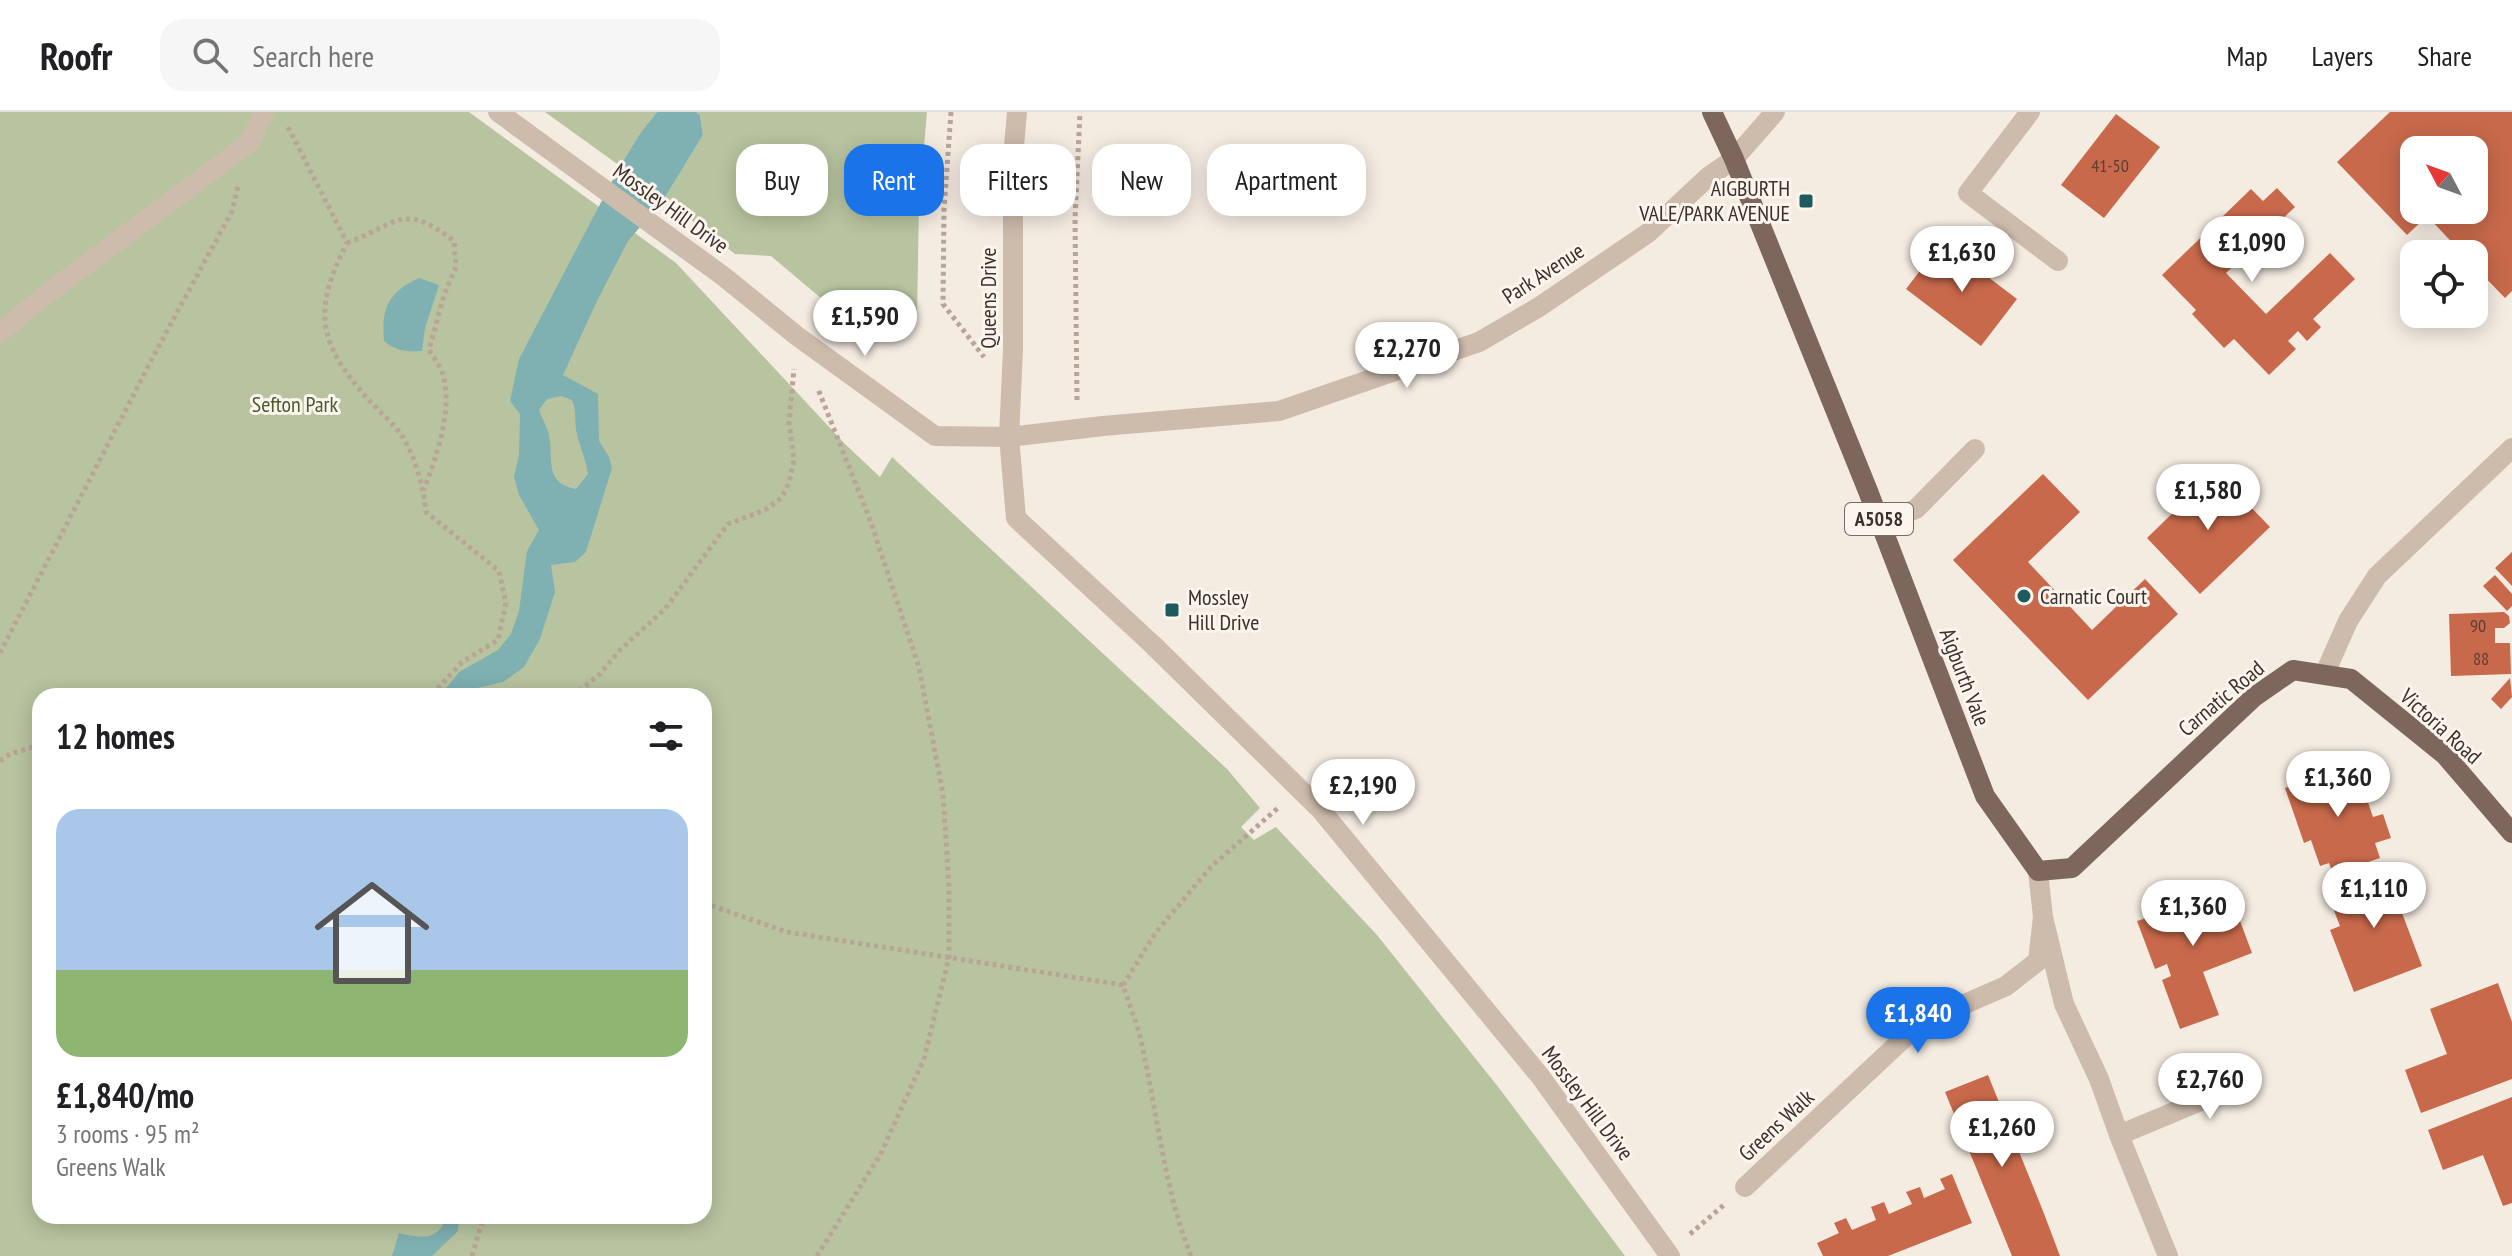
<!DOCTYPE html>
<meta charset="utf-8">
<style>
:root{--surface:#fff;--page:#f6f6f6;--text:#202124;--muted:#757577;--line:#e0e0e0;--accent:#1a73e8}
body{margin:0;font-family:"PT Sans Narrow",sans-serif;background:var(--page);color:var(--text);height:100vh;display:flex;flex-direction:column;font-size:30px;white-space:nowrap}
*{box-sizing:border-box;margin:0}
p{font-size:26px;color:var(--muted)}
.icon{flex:none;width:44px;height:44px;fill:none;stroke:currentColor;stroke-width:2;stroke-linecap:round;stroke-linejoin:round}
.map{position:relative;flex:1;overflow:hidden}
.drawer{position:absolute;left:32px;top:576px;width:680px;height:536px;display:flex;flex-direction:column;background:var(--surface);border-radius:24px;box-shadow:0 4px 20px #0003}
.drawer>*{flex:none}
.hud{position:absolute;left:736px;top:32px;width:760px;height:72px;display:flex;gap:16px}
.needle{width:52px;rotate:311deg}
.tools{position:absolute;left:2400px;top:24px;display:grid;gap:16px}
.tools a{display:grid;place-items:center;width:88px;height:88px;border-radius:16px;background:var(--surface);box-shadow:0 4px 20px #0003;font-size:40px}
.price{position:absolute;translate:-50% -68px;padding:0 18px;border-radius:28px;background:#fff;color:#222;font-size:26px;line-height:52px;filter:drop-shadow(0 2px 4px #0008)}
.price::after{content:'';position:absolute;left:50%;top:48px;width:24px;height:18px;margin-left:-12px;background:inherit;clip-path:polygon(0 0,100% 0,50% 100%)}
.price.active{background:var(--accent);color:#fff}
ul{padding:0;list-style:none}
li{display:grid;align-content:center;gap:16px;height:424px;padding:0 24px}
li span{display:grid;place-items:center;height:248px;border-radius:24px;color:#555}
li>.icon{margin-inline-start:auto}
span .icon{width:144px;height:144px;fill:#fffc;stroke-width:1}
li b{font-size:34px}
h2{display:flex;justify-content:space-between;align-items:center;height:96px;padding:0 24px;font-size:34px}
.tag{padding:0 28px;border-radius:24px;background:var(--surface);box-shadow:0 4px 20px #0003;font-size:28px;line-height:72px}
.tag.active{background:var(--accent);color:#fff}
header{display:flex;align-items:center;gap:48px;box-sizing:border-box;height:112px;padding:0 40px;background:var(--surface);border-bottom:2px solid var(--line)}
header strong{font-size:38px}
nav{display:flex;gap:44px;margin-inline-start:auto;font-size:28px}
.search{width:560px;height:72px;background:var(--page);display:flex;align-items:center;gap:20px;box-sizing:border-box;padding:0 28px;border-radius:24px;color:var(--muted);font-size:30px}
.map>svg:first-child{display:block}
.green{fill:#b8c4a0;fill-rule:evenodd}
.water{fill:#7fb0b2;fill-rule:evenodd}
.building{fill:#c8694b;fill-rule:evenodd}
.lines{fill:none;stroke-linecap:round;stroke-linejoin:round}
.path{stroke:#b9a596;stroke-width:5;stroke-dasharray:4 4;stroke-linecap:butt}
.minor{stroke:#cdbbac;stroke-width:20}
.major{stroke:#7d675c;stroke-width:20}
.poi-dot{fill:#1f5a5e;stroke:#fbf5ee;stroke-width:3}
.labels{text-anchor:middle;stroke-width:6;stroke-linejoin:round;paint-order:stroke}
.number-label{font-size:18px;fill:#5e3e33}
.shield{fill:#fbf5ee;stroke:#756b66;stroke-width:2}
.shield-label{font-size:20px;font-weight:bold;fill:#3b302b}
.poi-label{font-size:22px;fill:#3b302b;stroke:#fbf5ee;text-anchor:start}
.street-label{font-size:22px;fill:#3b302b;stroke:#fbf5ee}
.park-label{font-size:22px;fill:#4a5a2e;stroke:#fbf5ee}
</style>
<header>
<strong>Roofr</strong>
<div class="search"><svg class="icon" aria-label="search" viewBox="0 0 24 24"><circle cx="10" cy="10" r="6"/><path d="M15 15l6 6"/></svg>Search here</div>
<nav><a>Map</a><a>Layers</a><a>Share</a></nav>
</header>
<div class="map">
<svg width="2512" height="1144" viewBox="0 0 2512 1144">
<rect width="100%" height="100%" fill="#f4ebe1"/>
<path class="green" d="M0,0H469L676,151L845,332L880,365L892,345L1227,657L1260,696L1241,715L1254,728L1276,715L1377,823L1499,976L1625,1144H0ZM40,584H704V1104H40Z
M545,0H657L641,20L620,54Z
M696,0H927L919,91L917,203L887,219L853,213L771,144L735,142L664,87L703,23L700,3Z"/>
<path class="water" d="M657,0H696L700,3L703,23L664,87L628,129L597,189L563,263L598,282L599,329L609,345L612,356L586,440L575,450L551,453L555,480L540,527L524,555L503,570L477,576L463,584H440L459,560L498,538L511,522L519,499L527,439L539,418L519,383L514,365L519,343L520,302L510,289L519,247L620,54L641,20ZM561,284L572,288C577,299 574,311 577,322C580,336 586,347 588,362L576,377C543,371 554,346 549,323C547,315 542,306 539,298L547,287Z
M419,166L439,173L425,216L422,239C406,240 396,239 384,229C381,197 388,180 419,166Z
M446,1104H459L458,1119L432,1144H392L399,1121C419,1126 440,1130 446,1104Z"/>
<path class="building" d="M2390,0H2512V179L2505,186L2474,154V142H2463L2427,104L2407,123L2337,50ZM2414,38H2474V98H2414Z
M2116,2L2160,35L2104,106L2061,73Z
M2277,76L2295,95L2226,161L2266,202L2330,141L2355,167L2313,207L2321,215L2307,229L2298,219L2288,229L2296,237L2269,263L2234,227L2224,236L2192,202L2196,198L2162,163L2251,77L2263,89Z
M1942,130L2017,187L1981,234L1906,177Z
M2216,359L2270,415L2200,482L2147,426Z
M2043,362L2080,400L2028,450L2092,518L2145,467L2178,502L2088,588L1953,448Z
M2512,440V474L2495,456Z
M2495,463L2512,482V494L2507,499L2483,474Z
M2504,500L2509,504L2510,511L2504,516H2495V531H2510L2511,562L2451,564L2449,502Z
M2510,566L2512,585L2501,597L2491,587Z
M2355,652L2373,705L2383,702L2391,726L2375,731L2380,746L2333,762L2329,751L2320,754L2311,728L2304,731L2285,676Z
M2383,757L2388,771L2402,766L2413,796L2402,801L2422,854L2354,880L2330,818L2340,814L2331,791L2341,786L2336,775Z
M2227,774L2252,841L2203,860L2219,903L2180,917L2162,868L2171,864L2167,852L2155,857L2137,809L2153,804L2146,788L2171,779L2175,793Z
M2498,871L2512,910V967L2421,1001L2405,958L2447,942L2430,897Z
M1988,963L2043,1099L2060,1144H2012L1959,1014L1945,980Z
M2512,985V1091L2503,1094L2483,1043L2443,1058L2428,1018Z
M1952,1062L1972,1111L1888,1144H1823L1817,1131L1839,1121L1834,1111L1846,1106L1852,1118L1876,1108L1871,1095L1884,1090L1889,1102L1912,1092L1906,1080L1920,1075L1924,1086L1945,1077L1940,1067Z"/>
<g class="lines">
<path class="path" d="M951,0L944,97L943,192L984,245
M288,15L347,131C312,199 318,231 368,287C379,299 393,311 402,324C415,343 424,378 426,400L499,459L506,491L498,528L462,550L431,584
M347,131C397,112 403,89 454,129L456,155L444,183L429,238C434,246 442,256 444,266C452,302 436,344 424,378
M1077,288L1075,107L1080,0
M0,541L153,245L232,99L238,74
M573,584L600,562L621,537L665,497L728,412L765,398L781,386L789,371L794,348L789,310L794,257
M0,649L10,642L40,633
M704,791L787,820L1123,873C1130,895 1139,916 1143,938C1158,1007 1165,1079 1191,1144
M1123,873L1156,820L1211,755L1279,695
M1690,1122L1725,1092
M472,1144L484,1104
M817,1144L880,1043L924,947L949,845V774L943,682L919,555L869,405L818,277"/>
<path class="minor" d="M498,0L723,164L797,224L935,324L1009,325L1103,314L1279,299L1479,230L1539,195L1648,121L1708,65L1734,47L1775,0
M1017,0L1013,46V237L1009,325L1016,406L1153,533L1320,697L1540,964L1670,1144
M2030,0L1968,81L2058,149
M0,221L40,187L249,31L264,0
M1881,411L1916,397L1975,337
M2325,561L2348,509L2377,464L2512,336
M2038,759L2043,805L2064,892L2099,967L2119,1023L2168,1144
M2119,1023L2222,980
M1745,1075L1919,912L2006,874L2038,849L2043,805"/>
<path class="major" d="M1712,0L1734,47L1868,379L1985,684L2038,759L2072,756L2254,585L2293,558L2351,567L2445,643L2512,721"/>
</g>
<g class="poi-dot">
<rect x="1798" y="81" width="16" height="16" rx="4"/>
<circle cx="2024" cy="484" r="8"/>
<rect x="1164" y="490" width="16" height="16" rx="4"/>
</g>
<g class="labels">
<g class="number-label">
<text x="2110" y="60">41-50</text>
<text x="2478" y="520">90</text>
<text x="2481" y="553">88</text>
</g>
<rect class="shield" x="1845" y="391" width="68" height="32" rx="6"/>
<g class="shield-label">
<text x="1879" y="414">A5058</text>
</g>
<g class="poi-label">
<text x="1790" y="84" text-anchor="end">AIGBURTH<tspan x="1790" dy="25">VALE/PARK AVENUE</tspan></text>
<text x="2040" y="492">Carnatic Court</text>
<text x="1188" y="493">Mossley<tspan x="1188" dy="25">Hill Drive</tspan></text>
</g>
<g class="street-label">
<text transform="translate(671 96) rotate(36)" y="8">Mossley Hill Drive</text>
<text transform="translate(1543 161) rotate(-33)" y="8">Park Avenue</text>
<text transform="translate(988 186) rotate(-90)" y="8">Queens Drive</text>
<text transform="translate(1965 565) rotate(69)" y="8">Aigburth Vale</text>
<text transform="translate(2221 586) rotate(-40)" y="8">Carnatic Road</text>
<text transform="translate(2441 614) rotate(42)" y="8">Victoria Road</text>
<text transform="translate(1588 991) rotate(53)" y="8">Mossley Hill Drive</text>
<text transform="translate(1776 1013) rotate(-43)" y="8">Greens Walk</text>
</g>
<g class="park-label">
<text x="295" y="300">Sefton Park</text>
</g>
</g>
</svg>
<div class="tools">
<a><svg class="needle" viewBox="-14 -14 28 28"><path d="M0-13l5 13h-10z" fill="#e53935"/><path d="M0 13l5-13h-10z" fill="#757577"/></svg></a>
<a><svg class="icon" aria-label="locate" viewBox="0 0 24 24"><circle cx="12" cy="12" r="6"/><path d="M12 2v4M12 18v4M2 12h4M18 12h4"/></svg></a>
</div>
<b class="price" style="left:2252px;top:172px">£1,090</b>
<b class="price" style="left:1962px;top:182px">£1,630</b>
<b class="price" style="left:865px;top:246px">£1,590</b>
<b class="price" style="left:1407px;top:278px">£2,270</b>
<b class="price" style="left:2208px;top:420px">£1,580</b>
<b class="price" style="left:2338px;top:707px">£1,360</b>
<b class="price" style="left:1363px;top:715px">£2,190</b>
<b class="price" style="left:2374px;top:818px">£1,110</b>
<b class="price" style="left:2193px;top:836px">£1,360</b>
<b class="price active" style="left:1918px;top:943px">£1,840</b>
<b class="price" style="left:2210px;top:1009px">£2,760</b>
<b class="price" style="left:2002px;top:1057px">£1,260</b>
<div class="hud">
<a class="tag">Buy</a>
<a class="tag active">Rent</a>
<a class="tag">Filters</a>
<a class="tag">New</a>
<a class="tag">Apartment</a>
</div>
<section class="drawer">
<h2>12 homes<svg class="icon" aria-label="filters" viewBox="0 0 24 24"><path d="M4 7h16M4 17h16"/><circle cx="9" cy="7" r="2"/><circle cx="15" cy="17" r="2"/></svg></h2>
<ul>
<li><span style="background:linear-gradient(#a9c7e8 65%,#8fb573 0)"><svg class="icon" aria-label="home" viewBox="0 0 24 24"><path d="M3 11l9-7 9 7M6 9v11h12V9"/></svg></span><div><b>£1,840/mo</b><p>3 rooms · 95 m²</p><p>Greens Walk</p></div></li>
</ul>
</section>
</div>
